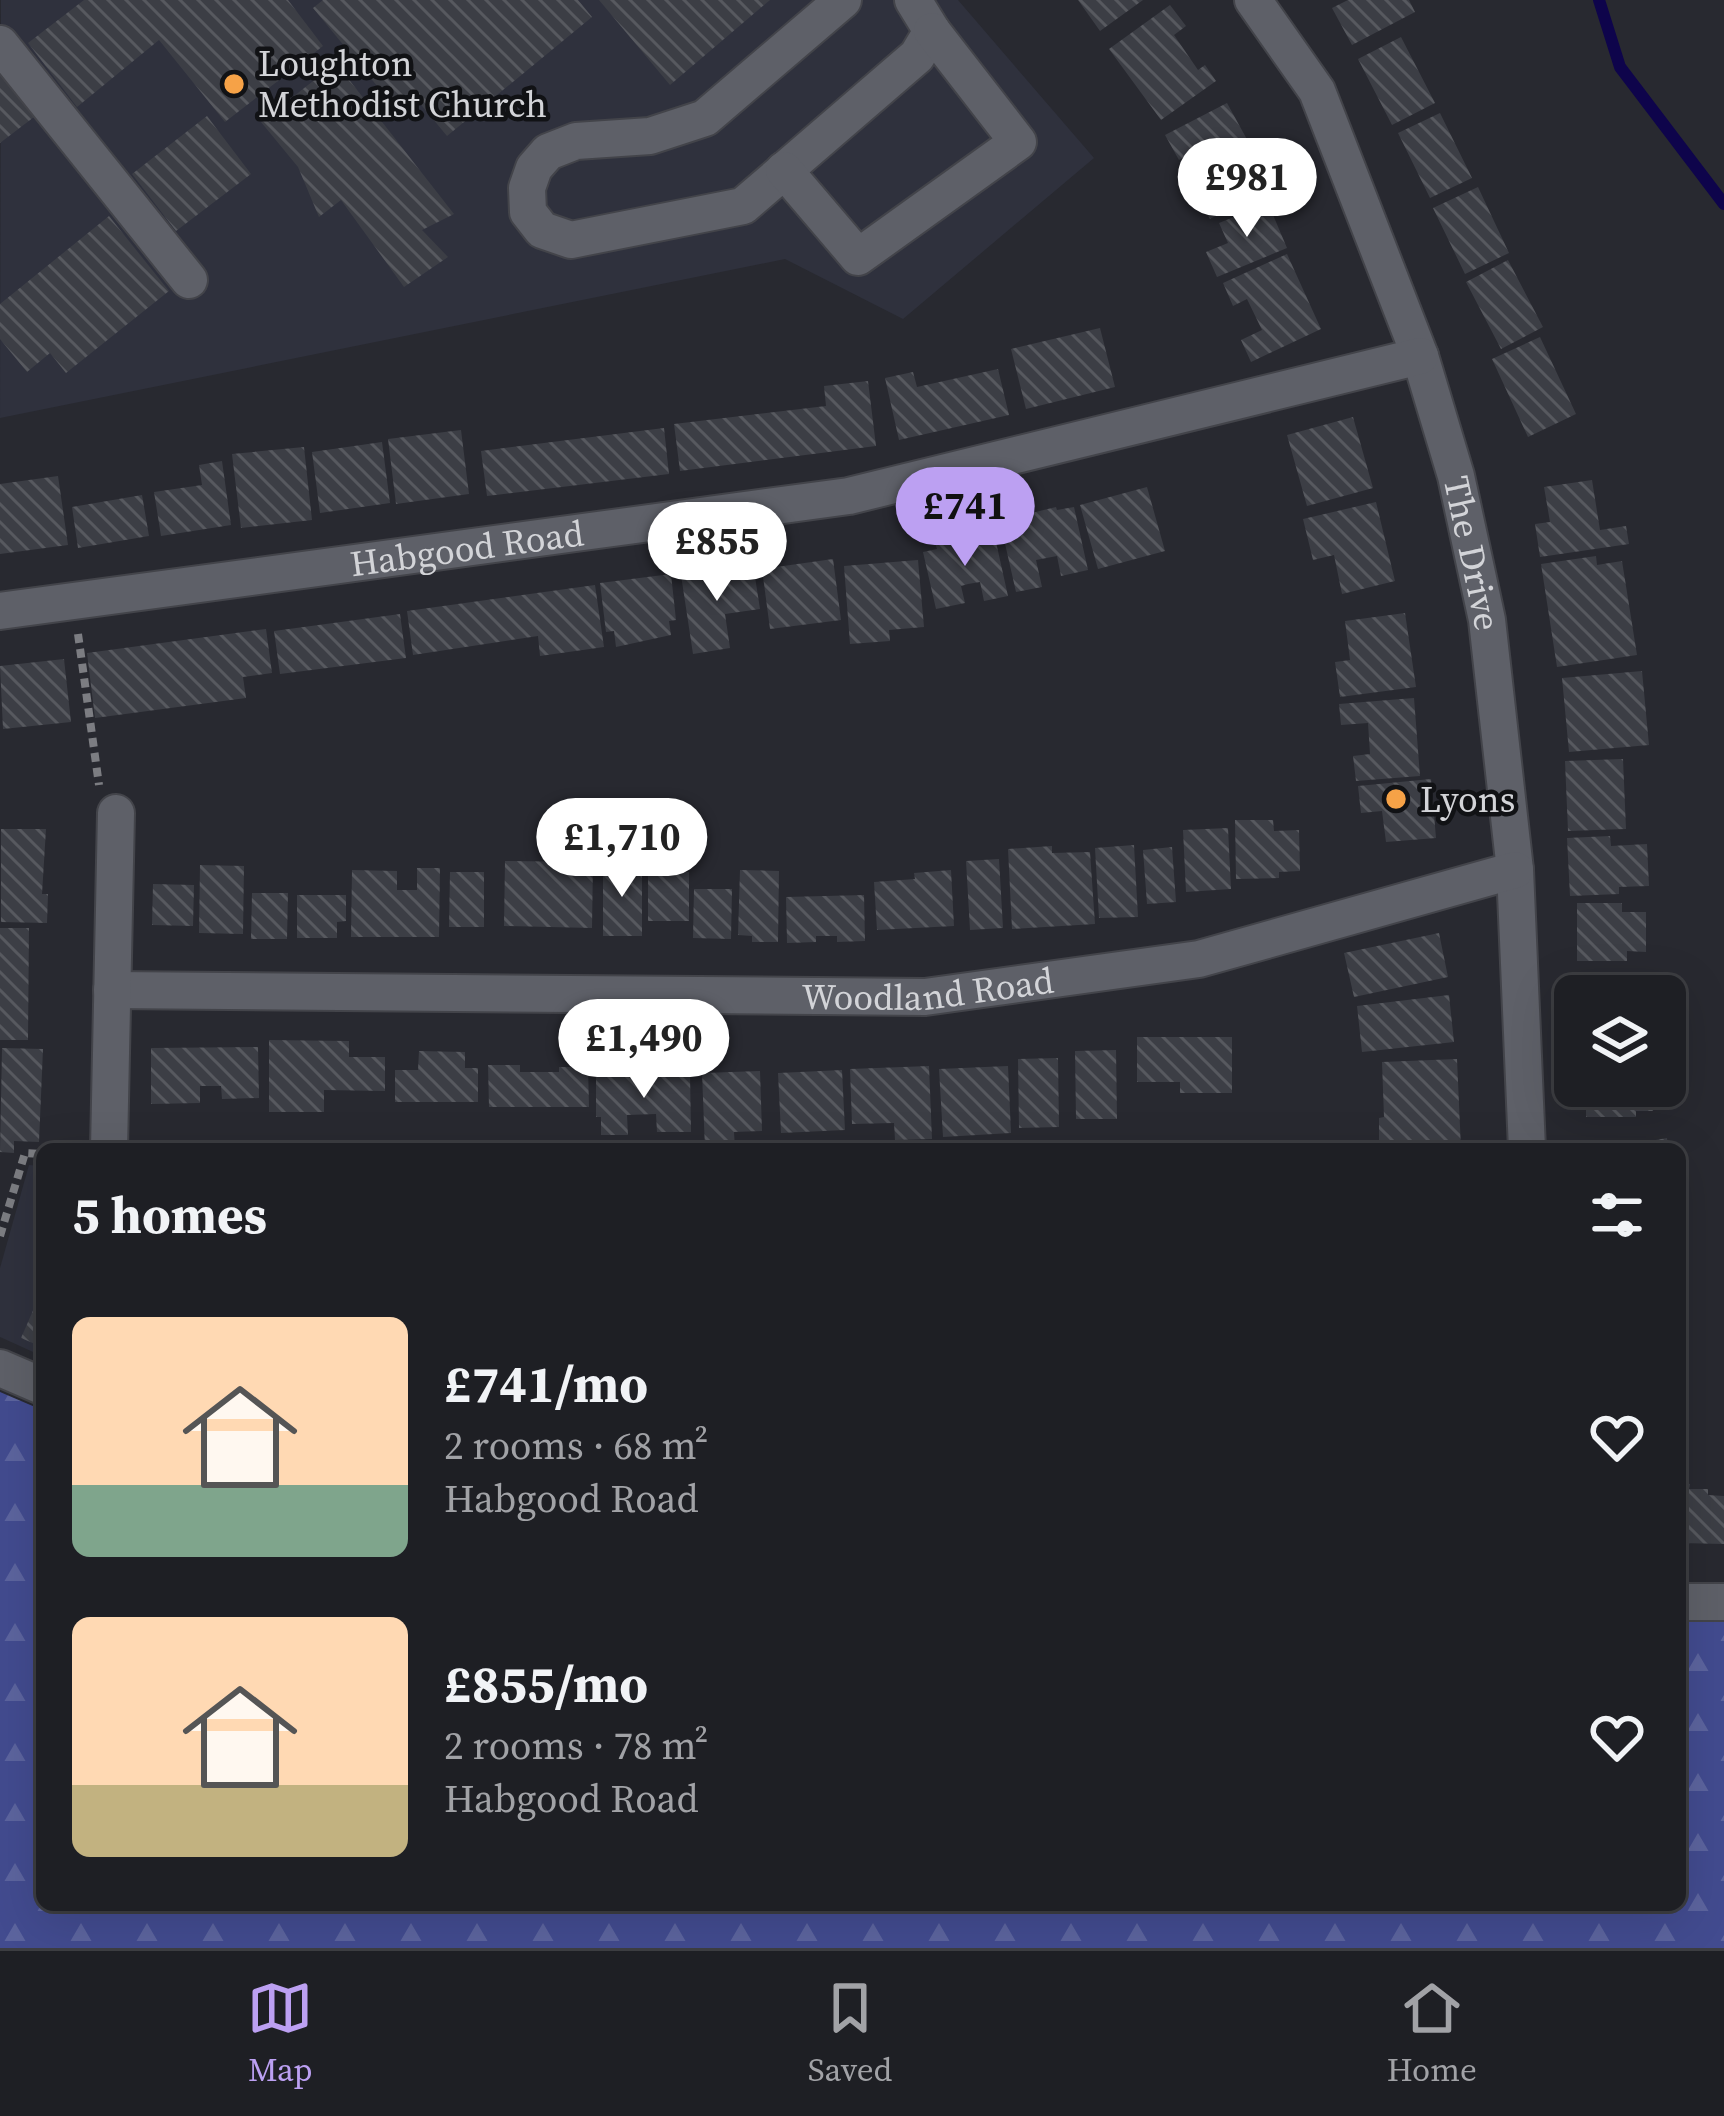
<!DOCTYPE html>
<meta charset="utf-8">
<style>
:root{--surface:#1e1f24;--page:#26272c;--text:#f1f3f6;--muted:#a1a2a6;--line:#3c3d41;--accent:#bca0f2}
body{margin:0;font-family:"Source Serif 4",serif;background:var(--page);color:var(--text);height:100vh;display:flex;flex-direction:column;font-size:45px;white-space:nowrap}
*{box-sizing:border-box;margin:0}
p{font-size:39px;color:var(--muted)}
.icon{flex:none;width:66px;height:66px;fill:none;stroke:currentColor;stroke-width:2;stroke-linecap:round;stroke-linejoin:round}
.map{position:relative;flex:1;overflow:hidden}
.drawer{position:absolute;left:36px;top:1143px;width:1650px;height:768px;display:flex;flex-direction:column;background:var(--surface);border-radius:18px;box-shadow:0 12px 48px #0002,0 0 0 3px var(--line)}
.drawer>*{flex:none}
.buttons{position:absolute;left:1554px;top:975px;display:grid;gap:24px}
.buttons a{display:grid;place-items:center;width:132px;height:132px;border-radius:18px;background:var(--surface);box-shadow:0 12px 48px #0002,0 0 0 3px var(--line);font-size:60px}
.price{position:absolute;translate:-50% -102px;padding:0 27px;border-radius:42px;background:#fff;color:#222;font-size:39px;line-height:78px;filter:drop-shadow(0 3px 6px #0008)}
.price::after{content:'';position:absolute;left:50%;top:72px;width:36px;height:27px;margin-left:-18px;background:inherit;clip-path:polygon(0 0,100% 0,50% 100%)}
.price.active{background:var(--accent);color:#111}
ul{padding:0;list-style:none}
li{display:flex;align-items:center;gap:36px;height:300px;padding:0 36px}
li span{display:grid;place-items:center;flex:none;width:336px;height:240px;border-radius:18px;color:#555}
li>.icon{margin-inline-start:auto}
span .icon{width:144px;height:144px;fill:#fffc;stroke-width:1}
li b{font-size:51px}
h2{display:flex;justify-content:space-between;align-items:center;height:144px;padding:0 36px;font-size:51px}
.tabs{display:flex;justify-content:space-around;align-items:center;height:168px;border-top:3px solid var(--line);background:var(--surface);font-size:33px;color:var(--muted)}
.tabs a{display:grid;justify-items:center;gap:6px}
.tabs .active{color:var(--accent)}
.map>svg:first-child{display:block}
.built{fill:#2f313d}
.forest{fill:url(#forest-firs)}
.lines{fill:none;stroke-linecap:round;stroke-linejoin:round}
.stream{stroke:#0e044b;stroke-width:12}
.building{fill:url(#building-back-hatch)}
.minor-casing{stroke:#43444a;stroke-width:40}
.path{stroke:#7c7d82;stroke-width:8;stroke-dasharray:9 6;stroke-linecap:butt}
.minor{stroke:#5e6068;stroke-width:36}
.poi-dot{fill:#f6a247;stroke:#111215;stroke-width:4.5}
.labels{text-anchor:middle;stroke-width:9;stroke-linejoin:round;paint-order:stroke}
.poi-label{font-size:36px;fill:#d3d4d8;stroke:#111215;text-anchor:start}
.street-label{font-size:36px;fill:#d3d4d8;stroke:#111215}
</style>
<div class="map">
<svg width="1724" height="1948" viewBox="0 0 1724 1948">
<defs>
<pattern id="forest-firs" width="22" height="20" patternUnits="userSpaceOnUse" patternTransform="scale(3)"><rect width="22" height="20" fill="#424b8f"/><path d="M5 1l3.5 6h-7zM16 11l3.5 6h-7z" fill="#5c649e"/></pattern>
<pattern id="building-back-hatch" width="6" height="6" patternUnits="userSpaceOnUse" patternTransform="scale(3)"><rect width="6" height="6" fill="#3c3e45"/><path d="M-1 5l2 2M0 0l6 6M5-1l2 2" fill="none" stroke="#57595f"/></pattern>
</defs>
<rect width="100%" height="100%" fill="#282930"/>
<path class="built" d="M1,0H958L1094,158L903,319L785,259L0,418Z
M29,1165L42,1166V1356L0,1337V1268Z"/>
<path class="forest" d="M0,1392L42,1410V1905H1680V1617L1724,1618V1948H0Z"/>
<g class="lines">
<path class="stream" d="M1599,0L1620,67L1724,204"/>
</g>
<path class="building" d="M84,0H288L323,46L225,122L159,40L77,107L28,43Z
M323,0H578L592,17L447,136L418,101L401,115L313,8Z
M599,0H770L670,85Z
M1078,0H1143L1100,31Z
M1348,0H1409L1415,12L1352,45L1332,8Z
M1170,5L1186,26L1174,35L1198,70L1205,65L1216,81L1161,120L1109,49Z
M1401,37L1435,103L1392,125L1358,59Z
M336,63L454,214L422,230L448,257L404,287L341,200L319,217L298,167L261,122Z
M0,73L34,117L0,143Z
M1227,103L1272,185L1210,219L1195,191L1209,183L1193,152L1179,160L1165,135Z
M1440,113L1472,178L1430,198L1398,133Z
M207,116L251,174L176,231L132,174Z
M1478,187L1509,253L1465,274L1433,208Z
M1268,203L1287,248L1217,277L1206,252L1228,243L1219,223Z
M109,216L169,291L66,373L50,353L27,372L0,339V304Z
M1287,254L1321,329L1251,362L1241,340L1262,330L1247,299L1233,306L1223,283Z
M1508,260L1543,327L1501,349L1466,282Z
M1100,328L1115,387L1026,409L1011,349Z
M1540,337L1576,414L1528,437L1492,359Z
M998,369L1009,415L899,440L885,378L913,372L917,387Z
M868,381L876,446L680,471L674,424L826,406L824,386Z
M1353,417L1373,488L1307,506L1287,435Z
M664,428L669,474L487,496L481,451Z
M461,430L469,494L396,504L388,439Z
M382,442L390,503L320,513L312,452Z
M304,447L312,520L241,528L232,454Z
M222,461L231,525L161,536L154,492L202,485L199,465Z
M58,476L68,545L0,554V484Z
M1592,480L1600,530L1626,526L1629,544L1540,557L1535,524L1550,522L1544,487Z
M1147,487L1165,551L1098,569L1080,505Z
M142,495L149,536L78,548L72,507Z
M1376,502L1395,581L1342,594L1334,555L1313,560L1303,519Z
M1056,507L1057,510L1074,507L1088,570L1061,576L1057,556L1036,560L1042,587L1016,592L1001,526L1013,524L1011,518Z
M979,533L980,536L994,533L1008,596L984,601L980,582L968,584L961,586L965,603L936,609L923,552L937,549L935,542Z
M1596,556L1597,565L1622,561L1637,655L1557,667L1541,564Z
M833,559L841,620L770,629L762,569Z
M918,560L924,627L889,630L890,641L850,644L844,566Z
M753,564L760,609L725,614L730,648L693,654L681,575Z
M671,574L676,620L669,621L671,635L616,647L614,631L606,632L600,583Z
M595,585L604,647L540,656L538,636L413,655L407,611Z
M1405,613L1416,687L1340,697L1335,662L1350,660L1345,621Z
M400,614L406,658L280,674L274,631Z
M266,629L272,673L243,677L246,698L95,718L87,653Z
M64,659L71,722L3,729L0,666Z
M1642,671L1649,745L1569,752L1562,678Z
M1414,698L1420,776L1356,781L1353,756L1370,754L1368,723L1341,725L1339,704Z
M1623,759L1626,829L1568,831L1565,761Z
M1431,779L1436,838L1386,842L1382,811L1361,813L1358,786Z
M1235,820H1273L1274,831L1299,830L1300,871L1279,872V878L1236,879Z
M1228,828L1231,889L1186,892L1183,830Z
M1,829H46L42,894H48L47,923L1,922Z
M1610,836L1611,846L1647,844L1649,886L1619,887V894L1570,896L1567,838Z
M1134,845L1138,917L1099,918L1095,848Z
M1052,846V853L1090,852L1095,924L1012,929L1008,849Z
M1172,847L1176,902L1147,904L1143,850Z
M999,859L1003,928L970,930L966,861Z
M505,861L593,862L592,928L504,926Z
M603,864H642V936H603Z
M200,865L244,866L243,934L199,933Z
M417,868H440L439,937H351L352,870L397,871V890H417Z
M740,870L779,871L778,942H752V936L738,935Z
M951,870L954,926L877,930L874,882L915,879L914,873Z
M450,872H484V927H449Z
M648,872H689V921H648Z
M153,884L194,885L193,926L152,925Z
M694,889H732L731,939L693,938Z
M252,893H288L287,939H251Z
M297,895H346V921L337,922V938H297Z
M864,895L865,941L837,942V936H816V942L787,943L786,897Z
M1577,903H1622V912H1646V952L1627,951V961H1577Z
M0,928H29L28,1040H0Z
M1439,933L1448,977L1354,997L1344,953Z
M1652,976L1653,996H1583V978Z
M1449,995L1454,1042L1362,1052L1357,1006Z
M1137,1037H1232V1093H1180V1082H1137Z
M269,1040L349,1041V1057H385V1091L324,1090V1112H269Z
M258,1047L259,1098L222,1099L221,1086H200V1103L151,1104V1048Z
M2,1048L43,1049L39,1142L14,1141V1153L0,1152Z
M1116,1050L1117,1119H1076L1075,1051Z
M419,1051L465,1052V1068H478V1102H395V1070H418Z
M1058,1058L1059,1127L1019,1128L1018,1059Z
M1457,1059L1461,1149H1403V1140L1379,1141V1118L1384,1117L1382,1062Z
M488,1065H520V1072H559V1067H588L589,1107H489Z
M929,1066L932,1139L895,1140L894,1123L852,1124L850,1069Z
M1008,1066L1011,1133L943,1137L939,1069Z
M842,1070L845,1130L781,1133L778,1073Z
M760,1071L762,1131L734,1132L735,1149H705L702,1073Z
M596,1073H690L691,1132H657L656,1114L627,1115L628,1135H601V1117H596Z
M1586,1086L1653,1089V1111H1636V1117H1586Z
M1667,1138L1668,1149H1633V1144Z
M42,1290V1347L21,1338Z
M1680,1483L1690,1484L1689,1489H1708V1495L1724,1496V1544L1680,1543Z"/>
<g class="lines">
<g class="minor-casing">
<g id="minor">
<path d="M843,0L705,118L650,136L576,141L548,152L534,168L527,188L528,212L542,230L571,240L743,206L917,56L932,31L913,0"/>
<path id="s1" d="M1253,0L1317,91L1420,356L1456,476L1487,620L1515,870L1527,1149"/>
<path d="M0,44L189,280"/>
<path d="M784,170L858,257L1018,142L932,31"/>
<path id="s2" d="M0,611L849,496L1420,356"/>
<path id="s3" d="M112,990L925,997L1199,959L1515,870"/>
<path d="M109,1149L116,813"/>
<path d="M0,1368L42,1386"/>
<path d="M1680,1602H1724"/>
</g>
</g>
<path class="path" d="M78,634L99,785
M0,1236L25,1153L42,1154"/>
<use href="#minor" class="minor"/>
</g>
<g class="poi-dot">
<circle cx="234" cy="84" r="12"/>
<circle cx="1396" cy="799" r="12"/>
</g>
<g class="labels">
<g class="poi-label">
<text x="258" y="76">Loughton<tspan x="258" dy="41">Methodist Church</tspan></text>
<text x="1420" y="812">Lyons</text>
</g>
<g class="street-label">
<text dy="13" stroke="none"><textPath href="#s2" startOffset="471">Habgood Road</textPath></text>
<text dy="13" stroke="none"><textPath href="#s1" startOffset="600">The Drive</textPath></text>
<text dy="13" stroke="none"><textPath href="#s3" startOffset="816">Woodland Road</textPath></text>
</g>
</g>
</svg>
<div class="buttons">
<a><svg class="icon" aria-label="layers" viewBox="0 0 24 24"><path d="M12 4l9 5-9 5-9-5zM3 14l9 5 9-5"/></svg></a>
</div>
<b class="price" style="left:1247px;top:240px">£981</b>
<b class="price active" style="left:965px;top:569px">£741</b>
<b class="price" style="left:717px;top:604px">£855</b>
<b class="price" style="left:622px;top:900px">£1,710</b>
<b class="price" style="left:644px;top:1101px">£1,490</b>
<section class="drawer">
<h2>5 homes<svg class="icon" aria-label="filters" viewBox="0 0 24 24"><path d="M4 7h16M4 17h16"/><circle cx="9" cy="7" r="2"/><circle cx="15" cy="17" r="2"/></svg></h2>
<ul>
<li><span style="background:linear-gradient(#ffd9b3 70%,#7fa58c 0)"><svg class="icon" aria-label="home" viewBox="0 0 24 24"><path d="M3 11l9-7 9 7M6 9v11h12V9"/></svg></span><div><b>£741/mo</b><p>2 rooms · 68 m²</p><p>Habgood Road</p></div><svg class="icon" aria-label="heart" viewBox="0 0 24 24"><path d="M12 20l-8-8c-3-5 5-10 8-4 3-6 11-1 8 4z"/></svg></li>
<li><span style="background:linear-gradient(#ffd9b3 70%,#c2b280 0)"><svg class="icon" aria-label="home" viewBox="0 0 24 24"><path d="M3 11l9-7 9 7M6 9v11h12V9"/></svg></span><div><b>£855/mo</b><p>2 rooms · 78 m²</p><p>Habgood Road</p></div><svg class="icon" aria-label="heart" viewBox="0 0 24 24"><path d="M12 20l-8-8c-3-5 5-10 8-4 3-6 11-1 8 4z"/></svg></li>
</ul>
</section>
</div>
<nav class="tabs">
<a class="active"><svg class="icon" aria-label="map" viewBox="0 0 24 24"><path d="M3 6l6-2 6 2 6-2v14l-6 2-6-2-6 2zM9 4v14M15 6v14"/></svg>Map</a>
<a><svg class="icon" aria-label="saved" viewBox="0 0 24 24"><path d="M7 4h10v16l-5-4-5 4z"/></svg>Saved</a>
<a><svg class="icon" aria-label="home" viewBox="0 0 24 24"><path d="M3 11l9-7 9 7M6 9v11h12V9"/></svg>Home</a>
</nav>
